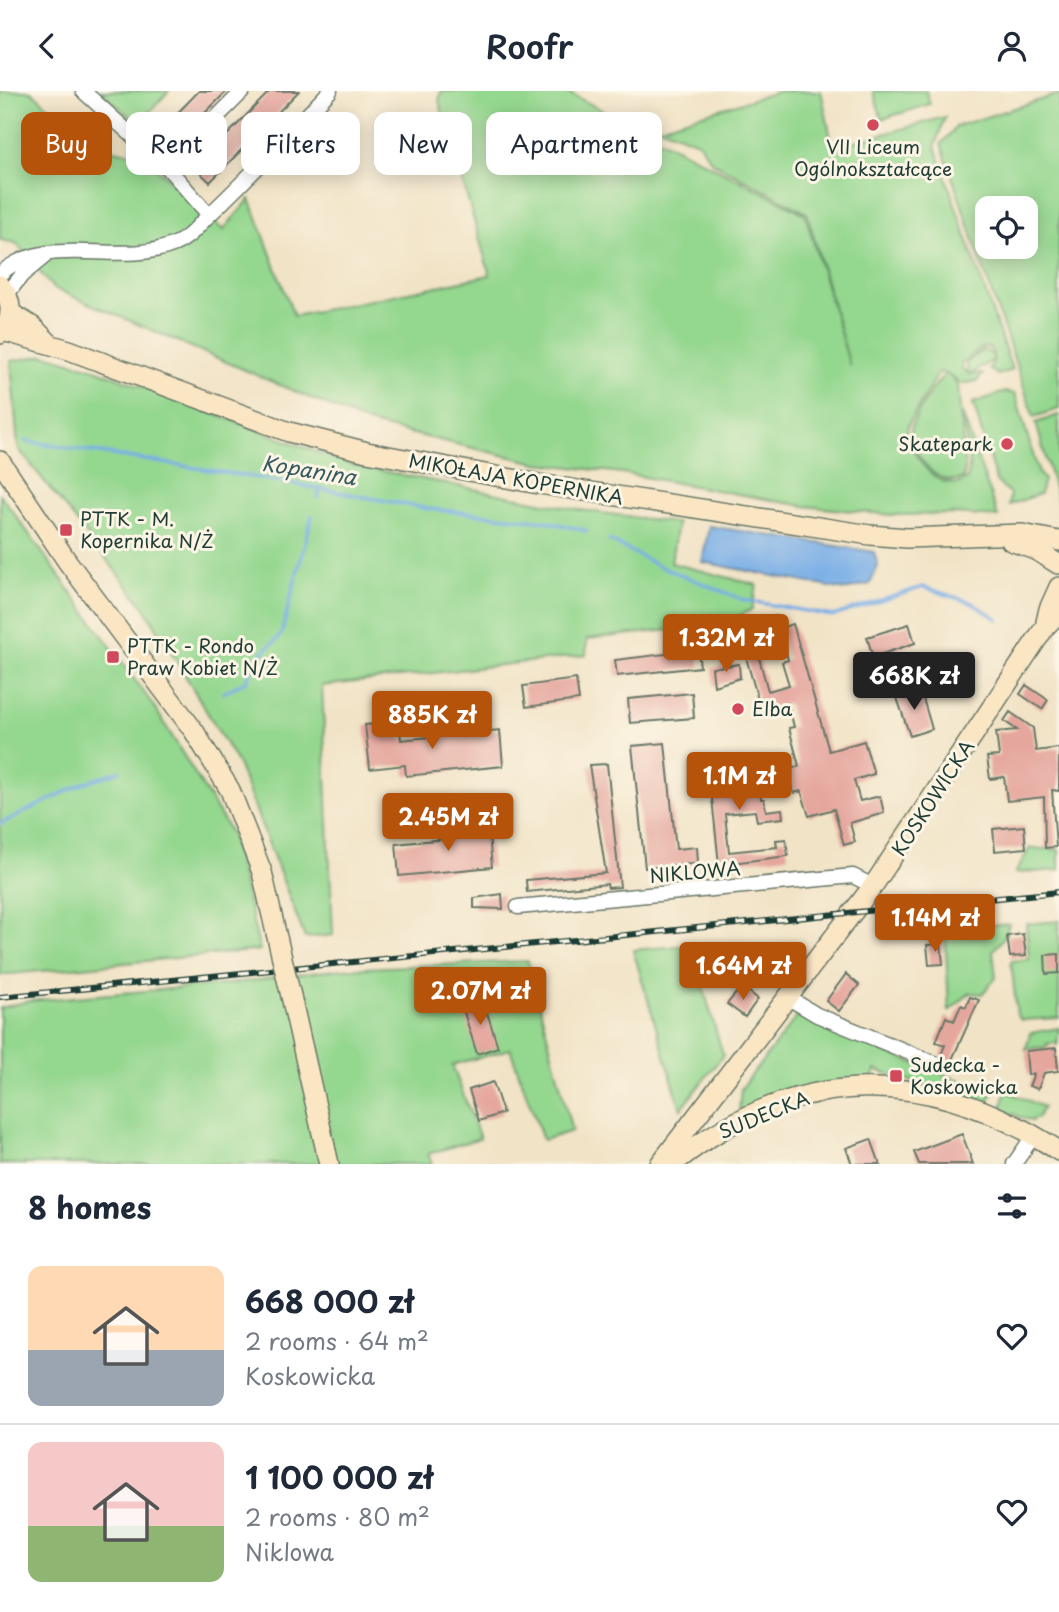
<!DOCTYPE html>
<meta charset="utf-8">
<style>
:root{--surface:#fff;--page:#f2f2f3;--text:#1f2937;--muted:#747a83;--line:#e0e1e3;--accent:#b45309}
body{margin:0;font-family:"Playpen Sans",sans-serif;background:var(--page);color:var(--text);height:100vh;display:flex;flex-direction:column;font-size:26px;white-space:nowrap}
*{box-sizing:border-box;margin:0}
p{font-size:23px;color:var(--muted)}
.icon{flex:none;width:38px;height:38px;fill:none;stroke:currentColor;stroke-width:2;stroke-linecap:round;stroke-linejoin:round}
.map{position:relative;height:1073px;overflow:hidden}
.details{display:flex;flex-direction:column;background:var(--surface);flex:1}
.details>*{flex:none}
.hud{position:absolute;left:21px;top:21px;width:700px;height:63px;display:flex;gap:14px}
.controls{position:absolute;left:975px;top:105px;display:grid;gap:14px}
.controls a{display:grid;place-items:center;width:63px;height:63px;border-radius:14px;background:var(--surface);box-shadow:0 4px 18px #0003;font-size:35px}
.price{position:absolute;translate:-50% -60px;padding:0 16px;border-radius:7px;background:var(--accent);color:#fff;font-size:23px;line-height:46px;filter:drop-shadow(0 2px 4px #0008)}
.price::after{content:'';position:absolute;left:50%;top:42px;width:21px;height:16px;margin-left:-10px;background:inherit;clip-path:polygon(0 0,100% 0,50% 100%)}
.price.active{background:#222;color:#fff}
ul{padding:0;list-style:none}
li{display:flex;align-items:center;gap:21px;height:175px;padding:0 28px}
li+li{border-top:2px solid var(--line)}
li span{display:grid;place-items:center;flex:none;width:196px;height:140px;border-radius:14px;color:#555}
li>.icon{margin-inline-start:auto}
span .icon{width:84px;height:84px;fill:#fffc;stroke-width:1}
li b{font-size:30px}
h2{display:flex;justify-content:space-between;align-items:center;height:84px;padding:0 28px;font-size:30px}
.chip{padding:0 24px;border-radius:14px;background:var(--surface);box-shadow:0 4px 18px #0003;font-size:24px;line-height:63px}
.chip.active{background:var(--accent);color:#fff}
header{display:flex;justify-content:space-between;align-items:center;height:91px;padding:0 28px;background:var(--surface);font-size:32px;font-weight:600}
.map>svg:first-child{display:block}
.green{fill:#94d78f;stroke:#5a8a62;stroke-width:2;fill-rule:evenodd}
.water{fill:#78ade6;stroke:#4c758d;stroke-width:2}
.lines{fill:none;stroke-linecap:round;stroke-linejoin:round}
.stream{stroke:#78ade6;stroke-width:3.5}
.building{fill:#e5a69d}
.street-casing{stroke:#687767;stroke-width:17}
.secondary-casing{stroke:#687767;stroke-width:22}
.street{stroke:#fff;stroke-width:14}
.secondary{stroke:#fbe6c4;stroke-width:19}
.rail-casing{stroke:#1f3d34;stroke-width:6}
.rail{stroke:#fcf5e5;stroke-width:3.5;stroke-dasharray:10;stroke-linecap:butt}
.secondary-bridge-casing{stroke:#687767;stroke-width:22;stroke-linecap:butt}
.secondary-bridge{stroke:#fbe6c4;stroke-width:19}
.poi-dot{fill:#d1495b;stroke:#fcf5e5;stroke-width:2.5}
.labels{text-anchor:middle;stroke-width:6;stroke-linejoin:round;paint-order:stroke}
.poi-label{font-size:19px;fill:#1f3d34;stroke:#fcf5e5;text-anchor:start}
.street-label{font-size:19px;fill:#1f3d34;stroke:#fcf5e5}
.water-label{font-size:21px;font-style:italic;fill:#355960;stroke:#fcf5e5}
</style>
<header><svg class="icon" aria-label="back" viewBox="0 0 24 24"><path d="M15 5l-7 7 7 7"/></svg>Roofr<svg class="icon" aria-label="person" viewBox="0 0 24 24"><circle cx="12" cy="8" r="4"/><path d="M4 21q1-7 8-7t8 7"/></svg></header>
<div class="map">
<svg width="1059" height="1073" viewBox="0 0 1059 1073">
<rect width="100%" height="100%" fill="#fcf5e5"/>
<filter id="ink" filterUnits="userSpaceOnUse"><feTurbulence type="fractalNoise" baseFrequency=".0143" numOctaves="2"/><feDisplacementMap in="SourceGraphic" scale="14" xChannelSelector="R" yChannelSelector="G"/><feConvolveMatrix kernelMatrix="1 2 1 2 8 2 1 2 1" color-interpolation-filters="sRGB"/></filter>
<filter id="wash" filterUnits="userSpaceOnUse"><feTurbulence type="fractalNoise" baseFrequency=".00686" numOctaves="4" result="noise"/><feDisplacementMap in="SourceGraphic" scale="28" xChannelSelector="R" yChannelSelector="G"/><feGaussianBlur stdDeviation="1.57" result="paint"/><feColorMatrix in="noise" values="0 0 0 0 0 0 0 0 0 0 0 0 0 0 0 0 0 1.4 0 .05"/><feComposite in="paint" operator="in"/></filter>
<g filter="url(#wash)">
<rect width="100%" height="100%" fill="#f1e3c6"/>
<path class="green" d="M0,0H31L93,55L144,65L223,139L250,108L294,225L490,184L439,10L441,0H565L805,123L850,275L807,122L712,71L698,51L659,36L780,0H821L833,57L945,26L935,55L1012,279L998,284L989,278C995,269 995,266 990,257L983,256L962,272V278L969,283L966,272L983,259L992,263L993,269L971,283H983L977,290L961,293L947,283L958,294L965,377L963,387C941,399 913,366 911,343C909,331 938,288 946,283L939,281L909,332L905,346C917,366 931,393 957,393L967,388L970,372L962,322L998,426L953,423L893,424L804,415L622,382L537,372L371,333L53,197L16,152L0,149Z
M101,0H169L138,33Z
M873,0H926L930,13L882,28Z
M1059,3V318L1034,326L941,53L957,35ZM1026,117V156H987V117Z
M45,264L92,277L352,374L580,419L677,432L671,472L757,494L752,518L725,533L587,548L586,564L322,595L333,844L305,847L238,673L145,517L18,357L11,270Z
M1005,301L1015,303L1039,383L1044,388L1040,403L1009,414L1010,403L996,390L973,312Z
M1059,324V414L1036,332Z
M0,403L153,614L231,742L260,859L0,884Z
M1030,757L1059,759V779L1015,782Z
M1059,830V927L1021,929L1017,924L1011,870L1029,868L1026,833Z
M1009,833L1005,845L993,860L996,887L982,903L970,902L949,920L945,838Z
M691,854L723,964L681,1018L633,859Z
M528,870L572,1040L543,1049L510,958L452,974L480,1047L428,1063L432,1073H0V917L29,910L228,893L341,878Z
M798,924L846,946L993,1002L987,1013L875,979L873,986L739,1021L741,998Z
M1059,937L1057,955L1056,952L1047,953V956L1026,958L1030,942Z
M1006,1000L1043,1016L1038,1026L1031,1030L1001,1019Z"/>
<path class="water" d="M709,435L874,461L878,475L870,493L845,499L702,471Z"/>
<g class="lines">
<path class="stream" d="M25,350L278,390L430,418L545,430L587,440
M318,407L320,398
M609,449L659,475L744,509L833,525L923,496L970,511L998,528
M223,602L246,590L257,567L281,544L312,425
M0,733L84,692L120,680"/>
</g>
<g id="blocks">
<path class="building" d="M199,0H227L173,54L159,41Z
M270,0H299L210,91L195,77Z
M776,525L780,537L758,543L755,531Z
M793,533L829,660L864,650L874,683L854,689L860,710L880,705L884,722L850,732L855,751L844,754L834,718L809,725L801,700L794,702L787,679L799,675L789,637L794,636L788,612L761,619L743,556L755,552L768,600L789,594L782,571L788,569L780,537Z
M909,533L915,552L873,566L867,546Z
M698,559L700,576L617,585L615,569Z
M739,573L740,587L714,595L712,577Z
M576,588L579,609L526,616L523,595Z
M1026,594L1048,609L1042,618L1020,603Z
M920,597L932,638L910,645L896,604Z
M692,602L694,627L630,632L628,608Z
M1010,621L1033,637L1036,660L1059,657V700L1052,699L1056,756L1045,757L1044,706L1007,710L1004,686L990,688L987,666L999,665L996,641L1017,639L1004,630Z
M399,631L401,649L500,639L503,675L406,685L405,674L370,678L365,634Z
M665,652L676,758L697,756L698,772L645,777L632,655Z
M719,667L720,679L758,676L761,708H764L766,720L782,718L783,727L757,730L755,720L725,723L729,761L777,756L776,749L786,748L788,765L731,772L732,782L720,783L708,669Z
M607,673L620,796L608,797L607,793L527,801L526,789L606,782L589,674Z
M503,732L504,742L489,743L492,776L399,785L396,753L475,745L474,735Z
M1024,735L1026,757L995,760L993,738Z
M502,803L503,818L474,817V807Z
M1023,843L1026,865L1010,866L1007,845Z
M941,853L943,873L929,874L927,854Z
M1059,863V882L1046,883L1045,864Z
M846,883L859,894L839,920L826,910Z
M742,895L758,908L745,926L727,913Z
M970,906L979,909L950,973L941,964L945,954L936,951L946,926L954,930L961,914L966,916Z
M483,909L498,956L477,963L462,915Z
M1056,957L1058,980L1044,982L1038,998L1029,995L1034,983L1028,984L1026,960Z
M493,991L503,1022L479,1030L469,999Z
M962,1043L973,1073H919L914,1061Z
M871,1048L880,1073H852L846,1057Z"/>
</g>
</g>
<g filter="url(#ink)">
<use href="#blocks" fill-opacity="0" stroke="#687767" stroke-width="2"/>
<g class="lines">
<g class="street-casing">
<path id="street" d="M83,0L167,76L209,124
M167,76L243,0
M0,183C48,140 119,177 175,153C188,148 197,136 207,126C250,86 290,42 330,0
M7,203L22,184L45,165
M518,816L853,785L873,795
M787,906L817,924L937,973
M1014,1073L1034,1044"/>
</g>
<g class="secondary-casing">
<path id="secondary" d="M0,194C13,209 14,228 0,243
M11,222L32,235L49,252
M3,240L69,259L289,341L367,361L539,393L870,444L907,447L1022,443L1059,450
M0,370L67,470L194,640L230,699L262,781L276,842
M1011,450L1036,459L1058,473
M1046,531L1049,518L1059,496
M291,905L329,1073
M660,1073L873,795L1045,536L1059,521
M673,1073C796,973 929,974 1059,1060"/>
</g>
<use href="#street" class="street"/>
<use href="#secondary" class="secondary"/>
<g class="rail-casing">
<path id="rail" d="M0,906L1059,801"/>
</g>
<use href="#rail" class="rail"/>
<g class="secondary-bridge-casing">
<path id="secondary-bridge" d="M276,842L291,905"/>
</g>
<use href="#secondary-bridge" class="secondary-bridge"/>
</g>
</g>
<g class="poi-dot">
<circle cx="873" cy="34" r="7"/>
<circle cx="1007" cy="353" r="7"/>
<rect x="59" y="432" width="14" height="14" rx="3.5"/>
<rect x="106" y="559" width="14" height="14" rx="3.5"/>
<circle cx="738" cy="618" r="7"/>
<rect x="889" y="978" width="14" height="14" rx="3.5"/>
</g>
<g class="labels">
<g class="poi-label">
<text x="873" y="63" text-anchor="middle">VII Liceum<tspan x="873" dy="22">Ogólnokształcące</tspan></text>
<text x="993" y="360" text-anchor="end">Skatepark</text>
<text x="80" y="435">PTTK - M.<tspan x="80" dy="22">Kopernika N/Ż</tspan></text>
<text x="127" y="562">PTTK - Rondo<tspan x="127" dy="22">Praw Kobiet N/Ż</tspan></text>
<text x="752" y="625">Elba</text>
<text x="910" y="981">Sudecka -<tspan x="910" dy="22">Koskowicka</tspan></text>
</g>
<g class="street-label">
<text transform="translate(516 388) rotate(10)" y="7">MIKOŁAJA KOPERNIKA</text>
<text transform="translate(933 707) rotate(-57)" y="7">KOSKOWICKA</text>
<text transform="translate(695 781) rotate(-5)" y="7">NIKLOWA</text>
<text transform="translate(764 1024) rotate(-22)" y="7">SUDECKA</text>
</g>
<g class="water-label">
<text transform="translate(309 380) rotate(9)" y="7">Kopanina</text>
</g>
</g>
</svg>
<div class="controls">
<a><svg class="icon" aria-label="locate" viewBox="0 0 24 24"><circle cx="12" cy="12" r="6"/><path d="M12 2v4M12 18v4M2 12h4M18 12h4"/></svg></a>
</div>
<b class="price" style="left:726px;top:583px">1.32M zł</b>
<b class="price active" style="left:914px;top:621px">668K zł</b>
<b class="price" style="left:432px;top:660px">885K zł</b>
<b class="price" style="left:739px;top:721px">1.1M zł</b>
<b class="price" style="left:448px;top:762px">2.45M zł</b>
<b class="price" style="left:935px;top:863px">1.14M zł</b>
<b class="price" style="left:743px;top:911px">1.64M zł</b>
<b class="price" style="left:480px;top:936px">2.07M zł</b>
<div class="hud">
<a class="chip active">Buy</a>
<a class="chip">Rent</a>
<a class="chip">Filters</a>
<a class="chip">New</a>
<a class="chip">Apartment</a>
</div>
</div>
<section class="details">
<h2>8 homes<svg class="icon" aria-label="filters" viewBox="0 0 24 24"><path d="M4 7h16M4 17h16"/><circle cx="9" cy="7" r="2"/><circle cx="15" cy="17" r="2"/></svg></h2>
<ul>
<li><span style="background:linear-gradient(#ffd9b3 60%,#9aa5b1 0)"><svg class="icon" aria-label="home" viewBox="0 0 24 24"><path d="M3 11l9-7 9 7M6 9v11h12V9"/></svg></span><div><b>668 000 zł</b><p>2 rooms · 64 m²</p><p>Koskowicka</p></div><svg class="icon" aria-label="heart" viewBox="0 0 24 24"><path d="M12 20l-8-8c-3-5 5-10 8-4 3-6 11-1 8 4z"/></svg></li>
<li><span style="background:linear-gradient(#f6c9c9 60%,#8fb573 0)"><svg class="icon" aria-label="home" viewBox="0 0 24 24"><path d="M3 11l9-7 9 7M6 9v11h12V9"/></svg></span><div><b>1 100 000 zł</b><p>2 rooms · 80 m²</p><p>Niklowa</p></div><svg class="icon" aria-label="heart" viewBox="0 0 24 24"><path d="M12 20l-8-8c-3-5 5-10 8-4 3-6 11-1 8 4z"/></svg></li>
</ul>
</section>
